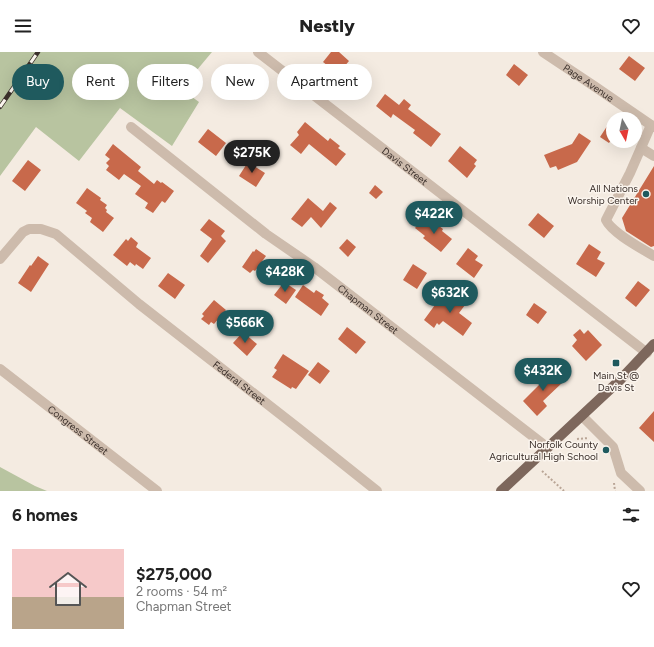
<!DOCTYPE html>
<meta charset="utf-8">
<style>
:root{--surface:#fff;--page:#f2f2f2;--text:#222;--muted:#767676;--line:#e0e0e0;--accent:#1f5a5e}
body{margin:0;font-family:Figtree,sans-serif;background:var(--page);color:var(--text);height:100vh;display:flex;flex-direction:column;font-size:15px;white-space:nowrap}
*{box-sizing:border-box;margin:0}
p{font-size:13px;color:var(--muted)}
.icon{flex:none;width:22px;height:22px;fill:none;stroke:currentColor;stroke-width:2;stroke-linecap:round;stroke-linejoin:round}
.map{position:relative;height:439px;overflow:hidden}
.sheet{display:flex;flex-direction:column;background:var(--surface);flex:1}
.sheet>*{flex:none}
.top-card{position:absolute;left:12px;top:12px;width:400px;height:36px;display:flex;gap:8px}
.needle{width:26px;rotate:171deg}
.tools{position:absolute;left:606px;top:60px;display:grid;gap:8px}
.tools a{display:grid;place-items:center;width:36px;height:36px;border-radius:50%;background:var(--surface);box-shadow:0 4px 16px #0002;font-size:20px}
.price{position:absolute;translate:-50% -34px;padding:0 9px;border-radius:14px;background:var(--accent);color:#fff;font-size:13px;line-height:26px;filter:drop-shadow(0 1px 2px #0008)}
.price::after{content:'';position:absolute;left:50%;top:24px;width:12px;height:9px;margin-left:-6px;background:inherit;clip-path:polygon(0 0,100% 0,50% 100%)}
.price.active{background:#222;color:#fff}
ul{padding:0;list-style:none}
li{display:flex;align-items:center;gap:12px;height:100px;padding:0 12px}
li+li{border-top:1px solid var(--line)}
li span{display:grid;place-items:center;flex:none;width:112px;height:80px;border-radius:0px;color:#555}
li>.icon{margin-inline-start:auto}
span .icon{width:48px;height:48px;fill:#fffc;stroke-width:1}
li b{font-size:17px}
h2{display:flex;justify-content:space-between;align-items:center;height:48px;padding:0 12px;font-size:17px}
.chip{padding:0 14px;border-radius:18px;background:var(--surface);box-shadow:0 4px 16px #0002;font-size:14px;line-height:36px}
.chip.active{background:var(--accent);color:#fff}
header{display:flex;justify-content:space-between;align-items:center;height:52px;padding:0 12px;background:var(--surface);font-size:18px;font-weight:800}
.map>svg:first-child{display:block}
.green{fill:#b8c4a0}
.building{fill:#c8694b}
.lines{fill:none;stroke-linecap:round;stroke-linejoin:round}
.path{stroke:#b9a596;stroke-width:2;stroke-dasharray:2 2;stroke-linecap:butt}
.minor{stroke:#cdbbac;stroke-width:10}
.major{stroke:#7d675c;stroke-width:10}
.rail-casing{stroke:#3b302b;stroke-width:4.5}
.rail{stroke:#fbf5ee;stroke-width:3;stroke-dasharray:9;stroke-linecap:butt}
.poi-dot{fill:#1f5a5e;stroke:#fbf5ee;stroke-width:1.5}
.labels{text-anchor:middle;stroke-width:3;stroke-linejoin:round;paint-order:stroke}
.street-label{font-size:10px;fill:#3b302b;stroke:#fbf5ee}
.poi-label{font-size:10px;fill:#3b302b;stroke:#fbf5ee;text-anchor:end}
</style>
<header><svg class="icon" aria-label="menu" viewBox="0 0 24 24"><path d="M4 6h16M4 12h16M4 18h16"/></svg>Nestly<svg class="icon" aria-label="heart" viewBox="0 0 24 24"><path d="M12 20l-8-8c-3-5 5-10 8-4 3-6 11-1 8 4z"/></svg></header>
<div class="map">
<svg width="654" height="439" viewBox="0 0 654 439">
<rect width="100%" height="100%" fill="#f4ebe1"/>
<path class="green" d="M0,0H212L181,37L199,50L172,94L120,56L79,109L36,75L0,124Z
M0,415L35,434L47,439H0Z"/>
<path class="building" d="M331,0H339L349,9L338,22L323,10Z
M629,4L645,16L635,29L619,17Z
M514,12L528,23L519,34L506,23Z
M236,19L245,27L247,26L255,33L243,46L226,29Z
M385,42L399,53L404,47L411,53L408,57L441,82L431,95L413,81L415,78L393,62L391,66L376,54Z
M613,65V85L609,91L600,85Z
M305,70L328,89L330,86L340,94L338,96L346,102L336,114L309,92L301,102L290,93L299,83L297,80Z
M208,77L226,91L216,104L198,90Z
M579,81L591,89L577,110L558,118L556,114L550,116L544,103L572,92Z
M113,92L141,115L138,119L154,132L157,128L161,131L162,130L174,139L165,151L162,149L153,161L145,156L148,151L135,142L141,134L124,122L119,128L106,118L109,114L106,111L110,107L105,103Z
M460,94L477,108L474,112L476,114L467,126L448,109Z
M28,108L41,118L25,139L12,129Z
M248,110L265,121L256,135L239,124Z
M654,114V194L651,195L626,179L622,166Z
M375,133L383,140L376,147L369,141Z
M87,136L101,146L100,148L107,153L105,156L107,158L106,160L114,166L103,180L90,170L92,166L85,161L87,159L76,151Z
M308,146L323,159L330,150L337,156L321,176L311,165L302,175L291,167Z
M538,161L554,174L544,186L528,173Z
M423,166L434,174L435,171L443,177L442,179L452,187L441,200L423,186L425,184L415,176Z
M209,167L225,179L221,184L226,189L208,211L200,204L212,187L200,178Z
M131,185L138,191L136,195L151,206L143,217L136,212L135,214L130,210L127,214L113,203L126,187L128,189Z
M347,187L356,195L348,205L339,196Z
M589,192L601,200L597,207L605,211L596,225L576,212Z
M468,196L478,204L475,208L483,213L474,226L456,212Z
M256,197L266,204L255,219L253,218L250,221L242,215L253,199L254,200Z
M38,204L49,212L31,240L18,231L30,213L31,214Z
M413,212L427,221L417,237L403,228Z
M168,221L185,233L175,247L158,234Z
M638,229L650,238L636,255L625,246Z
M284,230L296,238L286,252L274,243Z
M303,233L314,241L316,238L324,243L322,246L329,252L321,264L295,245Z
M456,239L468,249L459,261L472,271L463,284L443,269L439,273L437,271L434,276L424,268L440,246L447,251Z
M214,248L226,258L214,272L211,270L209,273L201,267L204,264L202,262Z
M534,251L547,260L538,272L526,263Z
M347,275L366,290L356,302L338,287Z
M580,277L584,282L588,278L602,293L586,309L572,294L577,288L573,283Z
M242,281V282L244,281L257,292L247,304L233,291Z
M283,302L309,319L296,337L292,335L291,337L272,325L277,318L274,316Z
M318,310L330,319L320,332L308,323Z
M550,316L563,330L543,349L547,354L537,364L523,349L543,329L539,326Z
M654,359V390L639,376Z"/>
<g class="lines">
<path class="path" d="M577,387L589,386
M542,419L564,439
M614,431L615,439"/>
<g class="minor">
<path id="s1" d="M258,0L647,301"/>
<path id="s2" d="M543,0L594,34L654,75"/>
<path d="M651,73L630,121L606,168C612,181 641,196 654,204"/>
<path id="s3" d="M131,75L266,182L314,215L548,396"/>
<path d="M641,96L654,104"/>
<path id="s4" d="M0,207L23,180L29,177H41L56,182L139,252L298,376L377,439"/>
<path id="s5" d="M0,317L157,439"/>
<path d="M582,364L613,395L621,421L640,439"/>
</g>
<path class="major" d="M501,439L620,328L654,292"/>
<g class="rail-casing">
<path id="rail" d="M0,55L38,0"/>
</g>
<use href="#rail" class="rail"/>
</g>
<g class="poi-dot">
<circle cx="646" cy="142" r="4"/>
<rect x="612" y="307" width="8" height="8" rx="2"/>
<circle cx="606" cy="398" r="4"/>
</g>
<g class="labels">
<g class="street-label">
<text dy="4" stroke="none"><textPath href="#s2" startOffset="55">Page Avenue</textPath></text>
<text dy="4" stroke="none"><textPath href="#s1" startOffset="186">Davis Street</textPath></text>
<text dy="4" stroke="none"><textPath href="#s3" startOffset="299">Chapman Street</textPath></text>
<text dy="4" stroke="none"><textPath href="#s4" startOffset="306">Federal Street</textPath></text>
<text dy="4" stroke="none"><textPath href="#s5" startOffset="99">Congress Street</textPath></text>
</g>
<g class="poi-label">
<text x="638" y="140">All Nations<tspan x="638" dy="12">Worship Center</tspan></text>
<text x="616" y="327" text-anchor="middle">Main St @<tspan x="616" dy="12">Davis St</tspan></text>
<text x="598" y="396">Norfolk County<tspan x="598" dy="12">Agricultural High School</tspan></text>
</g>
</g>
</svg>
<div class="tools">
<a><svg class="needle" viewBox="-14 -14 28 28"><path d="M0-13l5 13h-10z" fill="#e53935"/><path d="M0 13l5-13h-10z" fill="#767676"/></svg></a>
</div>
<b class="price active" style="left:252px;top:122px">$275K</b>
<b class="price" style="left:434px;top:183px">$422K</b>
<b class="price" style="left:285px;top:241px">$428K</b>
<b class="price" style="left:450px;top:262px">$632K</b>
<b class="price" style="left:245px;top:292px">$566K</b>
<b class="price" style="left:543px;top:340px">$432K</b>
<div class="top-card">
<a class="chip active">Buy</a>
<a class="chip">Rent</a>
<a class="chip">Filters</a>
<a class="chip">New</a>
<a class="chip">Apartment</a>
</div>
</div>
<section class="sheet">
<h2>6 homes<svg class="icon" aria-label="filters" viewBox="0 0 24 24"><path d="M4 7h16M4 17h16"/><circle cx="9" cy="7" r="2"/><circle cx="15" cy="17" r="2"/></svg></h2>
<ul>
<li><span style="background:linear-gradient(#f6c9c9 60%,#b9a48a 0)"><svg class="icon" aria-label="home" viewBox="0 0 24 24"><path d="M3 11l9-7 9 7M6 9v11h12V9"/></svg></span><div><b>$275,000</b><p>2 rooms · 54 m²</p><p>Chapman Street</p></div><svg class="icon" aria-label="heart" viewBox="0 0 24 24"><path d="M12 20l-8-8c-3-5 5-10 8-4 3-6 11-1 8 4z"/></svg></li>
</ul>
</section>
